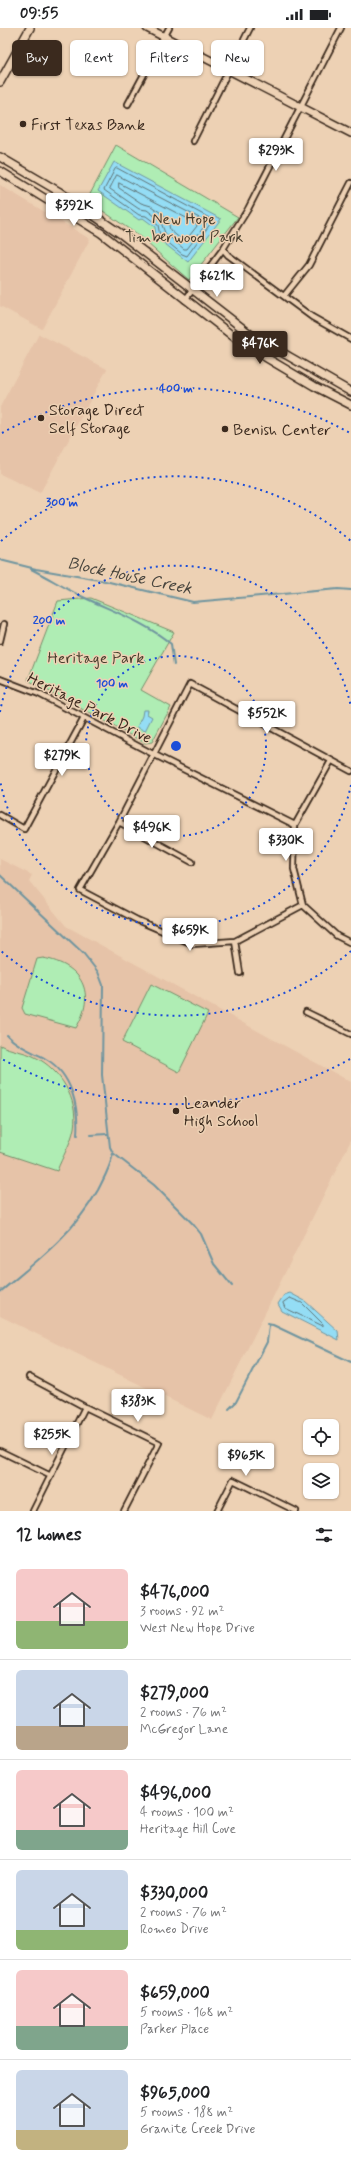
<!DOCTYPE html>
<meta charset="utf-8">
<style>
:root{--surface:#fff;--page:#f2f2f2;--text:#202124;--muted:#757577;--line:#e0e0e0;--accent:#3b2a1e}
body{margin:0;font-family:Mynerve,sans-serif;background:var(--page);color:var(--text);height:100vh;display:flex;flex-direction:column;font-size:15px;white-space:nowrap}
*{box-sizing:border-box;margin:0}
p{font-size:13px;color:var(--muted)}
.icon{flex:none;width:22px;height:22px;fill:none;stroke:currentColor;stroke-width:2;stroke-linecap:round;stroke-linejoin:round}
.map{position:relative;height:1483px;overflow:hidden}
.side{display:flex;flex-direction:column;background:var(--surface);flex:1}
.side>*{flex:none}
.guide{position:absolute;left:12px;top:12px;width:327px;height:36px;display:flex;gap:8px}
.tools{position:absolute;left:303px;top:1391px;display:grid;gap:8px}
.tools a{display:grid;place-items:center;width:36px;height:36px;border-radius:6px;background:var(--surface);box-shadow:0 1px 3px #0004;font-size:20px}
.price{position:absolute;translate:-50% -34px;padding:0 9px;border-radius:4px;background:#fff;color:#222;font-size:13px;line-height:26px;filter:drop-shadow(0 1px 2px #0008)}
.price::after{content:'';position:absolute;left:50%;top:24px;width:12px;height:9px;margin-left:-6px;background:inherit;clip-path:polygon(0 0,100% 0,50% 100%)}
.price.active{background:var(--accent);color:#fff}
ul{padding:0;list-style:none}
li{display:flex;align-items:center;gap:12px;height:100px;padding:0 16px}
li+li{border-top:1px solid var(--line)}
li span{display:grid;place-items:center;flex:none;width:112px;height:80px;border-radius:6px;color:#555}
li>.icon{margin-inline-start:auto}
span .icon{width:48px;height:48px;fill:#fffc;stroke-width:1}
li b{font-size:17px}
h2{display:flex;justify-content:space-between;align-items:center;height:48px;padding:0 16px;font-size:17px}
.tag{padding:0 14px;border-radius:6px;background:var(--surface);box-shadow:0 1px 3px #0004;font-size:14px;line-height:36px}
.tag.active{background:var(--accent);color:#fff}
.status{display:flex;justify-content:space-between;align-items:center;height:28px;padding:0 20px;background:var(--surface);direction:ltr}
.status svg{height:11px;fill:currentColor}
.map>svg:first-child{display:block}
.built{fill:#e6c3a8}
.green{fill:#afedb4;stroke:#758c69}
.water{fill:#94ddf5;stroke:#70959f}
.lines{fill:none;stroke-linecap:round;stroke-linejoin:round}
.shore{stroke:#5f7274;stroke-width:1}
.stream{stroke:#70959f;stroke-width:2}
.street-casing{stroke:#3b2a1e;stroke-width:8}
.secondary-casing{stroke:#3b2a1e;stroke-width:10}
.street{stroke:#edd1b4;stroke-width:4.5}
.secondary{stroke:#edd1b4;stroke-width:7}
.ring{fill:none;stroke:#1d4ed8;stroke-width:2;stroke-dasharray:2 4}
.poi-dot{fill:#3b2a1e;stroke:#edd1b4;stroke-width:1.5}
.labels{text-anchor:middle;stroke-width:3;stroke-linejoin:round;paint-order:stroke}
.poi-label{font-size:16px;fill:#3b2a1e;stroke:#edd1b4;text-anchor:start}
.park-label{font-size:16px;fill:#473e2d;stroke:#edd1b4}
.street-label{font-size:16px;fill:#3b2a1e;stroke:#edd1b4}
.water-label{font-size:17px;font-style:italic;fill:#48453e;stroke:#edd1b4}
.centre{fill:#1d4ed8;stroke:#edd1b4;stroke-width:2}
.ring-label{font-size:12px;text-anchor:middle;font-weight:bold;fill:#1d4ed8;stroke:#edd1b4;stroke-width:3;stroke-linejoin:round;paint-order:stroke}
</style>
<div class="status"><b>09:55</b><svg viewBox="0 0 49 12"><path d="M0 12V9h3v3zM5 12V6h3v6zM10 12V3h3v9zM15 12V0h3v12zM26 1h20v11H26zM47 4h2v5h-2z"/></svg></div>
<div class="map">
<svg width="351" height="1483" viewBox="0 0 351 1483">
<rect width="100%" height="100%" fill="#edd1b4"/>
<filter id="ink" filterUnits="userSpaceOnUse"><feTurbulence type="fractalNoise" baseFrequency=".025" numOctaves="2"/><feDisplacementMap in="SourceGraphic" scale="8" xChannelSelector="R" yChannelSelector="G"/><feConvolveMatrix kernelMatrix="1 2 1 2 8 2 1 2 1" color-interpolation-filters="sRGB"/></filter>
<g filter="url(#ink)">
<path class="built" d="M0,157L90,211L42,301L0,278Z
M39,306L107,341L40,465L0,446V379Z
M0,831L32,847L29,853L66,898L351,1054V1112L212,1392L0,1288Z"/>
<path class="green" d="M116,117L238,189L189,252L139,208L87,172Z
M91,570L174,604L141,662L171,679L152,714L145,715L28,652L58,573Z
M43,930C82,937 97,965 76,1000L25,986L22,980L37,931Z
M151,956L208,985L179,1044L122,1014Z
M0,1017C11,1023 24,1023 35,1029C60,1041 79,1072 74,1100C71,1116 62,1129 57,1143L0,1124Z"/>
<path class="water" d="M114,134L221,191L188,234L156,209L155,199L143,190L139,192L98,163Z
M143,682H148L147,686L152,689L145,703L137,699L142,688Z
M290,1265L305,1273L338,1303L339,1312L282,1283L278,1276L284,1267Z"/>
<g class="lines">
<path class="shore" d="M117,140L213,192L187,228L182,226L160,208L158,197L146,188L139,187L104,162L115,141Z
M117,147L205,193L206,196L187,221H184L165,205L160,192L147,182L139,181L110,161Z
M119,155L196,195L197,198L186,212L183,213L170,202L168,193L164,187L151,178L141,175L119,160Z
M290,1270L302,1275L323,1296V1298L285,1280L283,1275Z"/>
<path class="stream" d="M0,532L36,541L105,553L193,574L338,561L351,562
M31,541C47,549 63,559 79,567C111,583 144,593 171,616L174,637
M0,847L84,926L98,944L103,957L102,1047L110,1119L113,1125L154,1157L193,1196L201,1206L214,1236L232,1258
M7,1007C18,1019 32,1023 46,1031C72,1046 79,1079 77,1107H78
M91,1107L107,1106
M0,1264C37,1233 74,1205 98,1162C104,1150 111,1138 113,1125
M267,1296L273,1297L351,1334
M229,1381L236,1374L267,1314L269,1297"/>
<g class="street-casing">
<path id="street" d="M128,76L169,0
M193,113L250,0
M223,221L228,227L312,289L351,311
M284,268L309,237L351,155
M185,272L223,221L248,181L341,0
M0,613L4,596
M0,651L39,666L153,726L295,797
M331,733L295,797L294,841L303,877L337,908L351,915
M0,787L24,801L84,690
M119,794L192,834
M303,877L235,913L193,916L137,892L80,862L119,794L190,656L351,743
M235,913L240,945
M306,984L351,1006
M29,1349L85,1379L159,1415L124,1483
M0,1423L51,1448
M33,1483L85,1379
M217,1483L233,1452L296,1483"/>
</g>
<g class="secondary-casing">
<path id="secondary" d="M147,0L351,105
M0,54L30,0
M0,129L58,163L121,206L250,306L351,364
M0,143L101,205L243,316L314,358L351,377"/>
</g>
<use href="#street" class="street"/>
<use href="#secondary" class="secondary"/>
</g>
</g>
<g class="ring">
<circle cx="176" cy="718" r="90"/>
<path d="M351 757A179 179 0 0 1 0 752M0 684A179 179 0 0 1 351 679"/>
<path d="M351 923A269 269 0 0 1 1 923M1 513A269 269 0 0 1 351 513"/>
<path d="M350 1031A358 358 0 0 1 2 1031M2 405A358 358 0 0 1 350 405"/>
</g>
<g class="poi-dot">
<circle cx="23" cy="96" r="4"/>
<circle cx="41" cy="390" r="4"/>
<circle cx="225" cy="401" r="4"/>
<circle cx="176" cy="1083" r="4"/>
</g>
<g class="labels">
<g class="poi-label">
<text x="31" y="102">First Texas Bank</text>
<text x="49" y="387">Storage Direct<tspan x="49" dy="18">Self Storage</tspan></text>
<text x="233" y="407">Benish Center</text>
<text x="184" y="1080">Leander<tspan x="184" dy="18">High School</tspan></text>
</g>
<g class="park-label">
<text x="184" y="196">New Hope<tspan x="184" dy="18">Timberwood Park</tspan></text>
<text x="96" y="635">Heritage Park</text>
</g>
<g class="street-label">
<text transform="translate(90 679) rotate(27)" y="6">Heritage Park Drive</text>
</g>
<g class="water-label">
<text transform="translate(130 547) rotate(12)" y="6">Block House Creek</text>
</g>
</g>
<circle cx="176" cy="718" r="6" class="centre"/>
<g class="ring-label">
<text x="176" y="364">400 m</text>
<text x="62" y="478">300 m</text>
<text x="49" y="596">200 m</text>
<text x="112" y="659">100 m</text>
</g>
</svg>
<div class="tools">
<a><svg class="icon" aria-label="locate" viewBox="0 0 24 24"><circle cx="12" cy="12" r="6"/><path d="M12 2v4M12 18v4M2 12h4M18 12h4"/></svg></a>
<a><svg class="icon" aria-label="layers" viewBox="0 0 24 24"><path d="M12 4l9 5-9 5-9-5zM3 14l9 5 9-5"/></svg></a>
</div>
<b class="price" style="left:276px;top:144px">$293K</b>
<b class="price" style="left:74px;top:199px">$392K</b>
<b class="price" style="left:217px;top:270px">$621K</b>
<b class="price active" style="left:260px;top:337px">$476K</b>
<b class="price" style="left:267px;top:707px">$552K</b>
<b class="price" style="left:62px;top:749px">$279K</b>
<b class="price" style="left:152px;top:821px">$496K</b>
<b class="price" style="left:286px;top:834px">$330K</b>
<b class="price" style="left:190px;top:924px">$659K</b>
<b class="price" style="left:138px;top:1395px">$383K</b>
<b class="price" style="left:52px;top:1428px">$255K</b>
<b class="price" style="left:246px;top:1449px">$965K</b>
<div class="guide">
<a class="tag active">Buy</a>
<a class="tag">Rent</a>
<a class="tag">Filters</a>
<a class="tag">New</a>
</div>
</div>
<section class="side">
<h2>12 homes<svg class="icon" aria-label="filters" viewBox="0 0 24 24"><path d="M4 7h16M4 17h16"/><circle cx="9" cy="7" r="2"/><circle cx="15" cy="17" r="2"/></svg></h2>
<ul>
<li><span style="background:linear-gradient(#f6c9c9 65%,#8fb573 0)"><svg class="icon" aria-label="home" viewBox="0 0 24 24"><path d="M3 11l9-7 9 7M6 9v11h12V9"/></svg></span><div><b>$476,000</b><p>3 rooms · 92 m²</p><p>West New Hope Drive</p></div></li>
<li><span style="background:linear-gradient(#c9d6e8 70%,#b9a48a 0)"><svg class="icon" aria-label="home" viewBox="0 0 24 24"><path d="M3 11l9-7 9 7M6 9v11h12V9"/></svg></span><div><b>$279,000</b><p>2 rooms · 76 m²</p><p>McGregor Lane</p></div></li>
<li><span style="background:linear-gradient(#f6c9c9 75%,#7fa58c 0)"><svg class="icon" aria-label="home" viewBox="0 0 24 24"><path d="M3 11l9-7 9 7M6 9v11h12V9"/></svg></span><div><b>$496,000</b><p>4 rooms · 100 m²</p><p>Heritage Hill Cove</p></div></li>
<li><span style="background:linear-gradient(#c9d6e8 75%,#8fb573 0)"><svg class="icon" aria-label="home" viewBox="0 0 24 24"><path d="M3 11l9-7 9 7M6 9v11h12V9"/></svg></span><div><b>$330,000</b><p>2 rooms · 76 m²</p><p>Romeo Drive</p></div></li>
<li><span style="background:linear-gradient(#f6c9c9 70%,#7fa58c 0)"><svg class="icon" aria-label="home" viewBox="0 0 24 24"><path d="M3 11l9-7 9 7M6 9v11h12V9"/></svg></span><div><b>$659,000</b><p>5 rooms · 168 m²</p><p>Parker Place</p></div></li>
<li><span style="background:linear-gradient(#c9d6e8 75%,#c2b280 0)"><svg class="icon" aria-label="home" viewBox="0 0 24 24"><path d="M3 11l9-7 9 7M6 9v11h12V9"/></svg></span><div><b>$965,000</b><p>5 rooms · 188 m²</p><p>Granite Creek Drive</p></div></li>
</ul>
</section>
